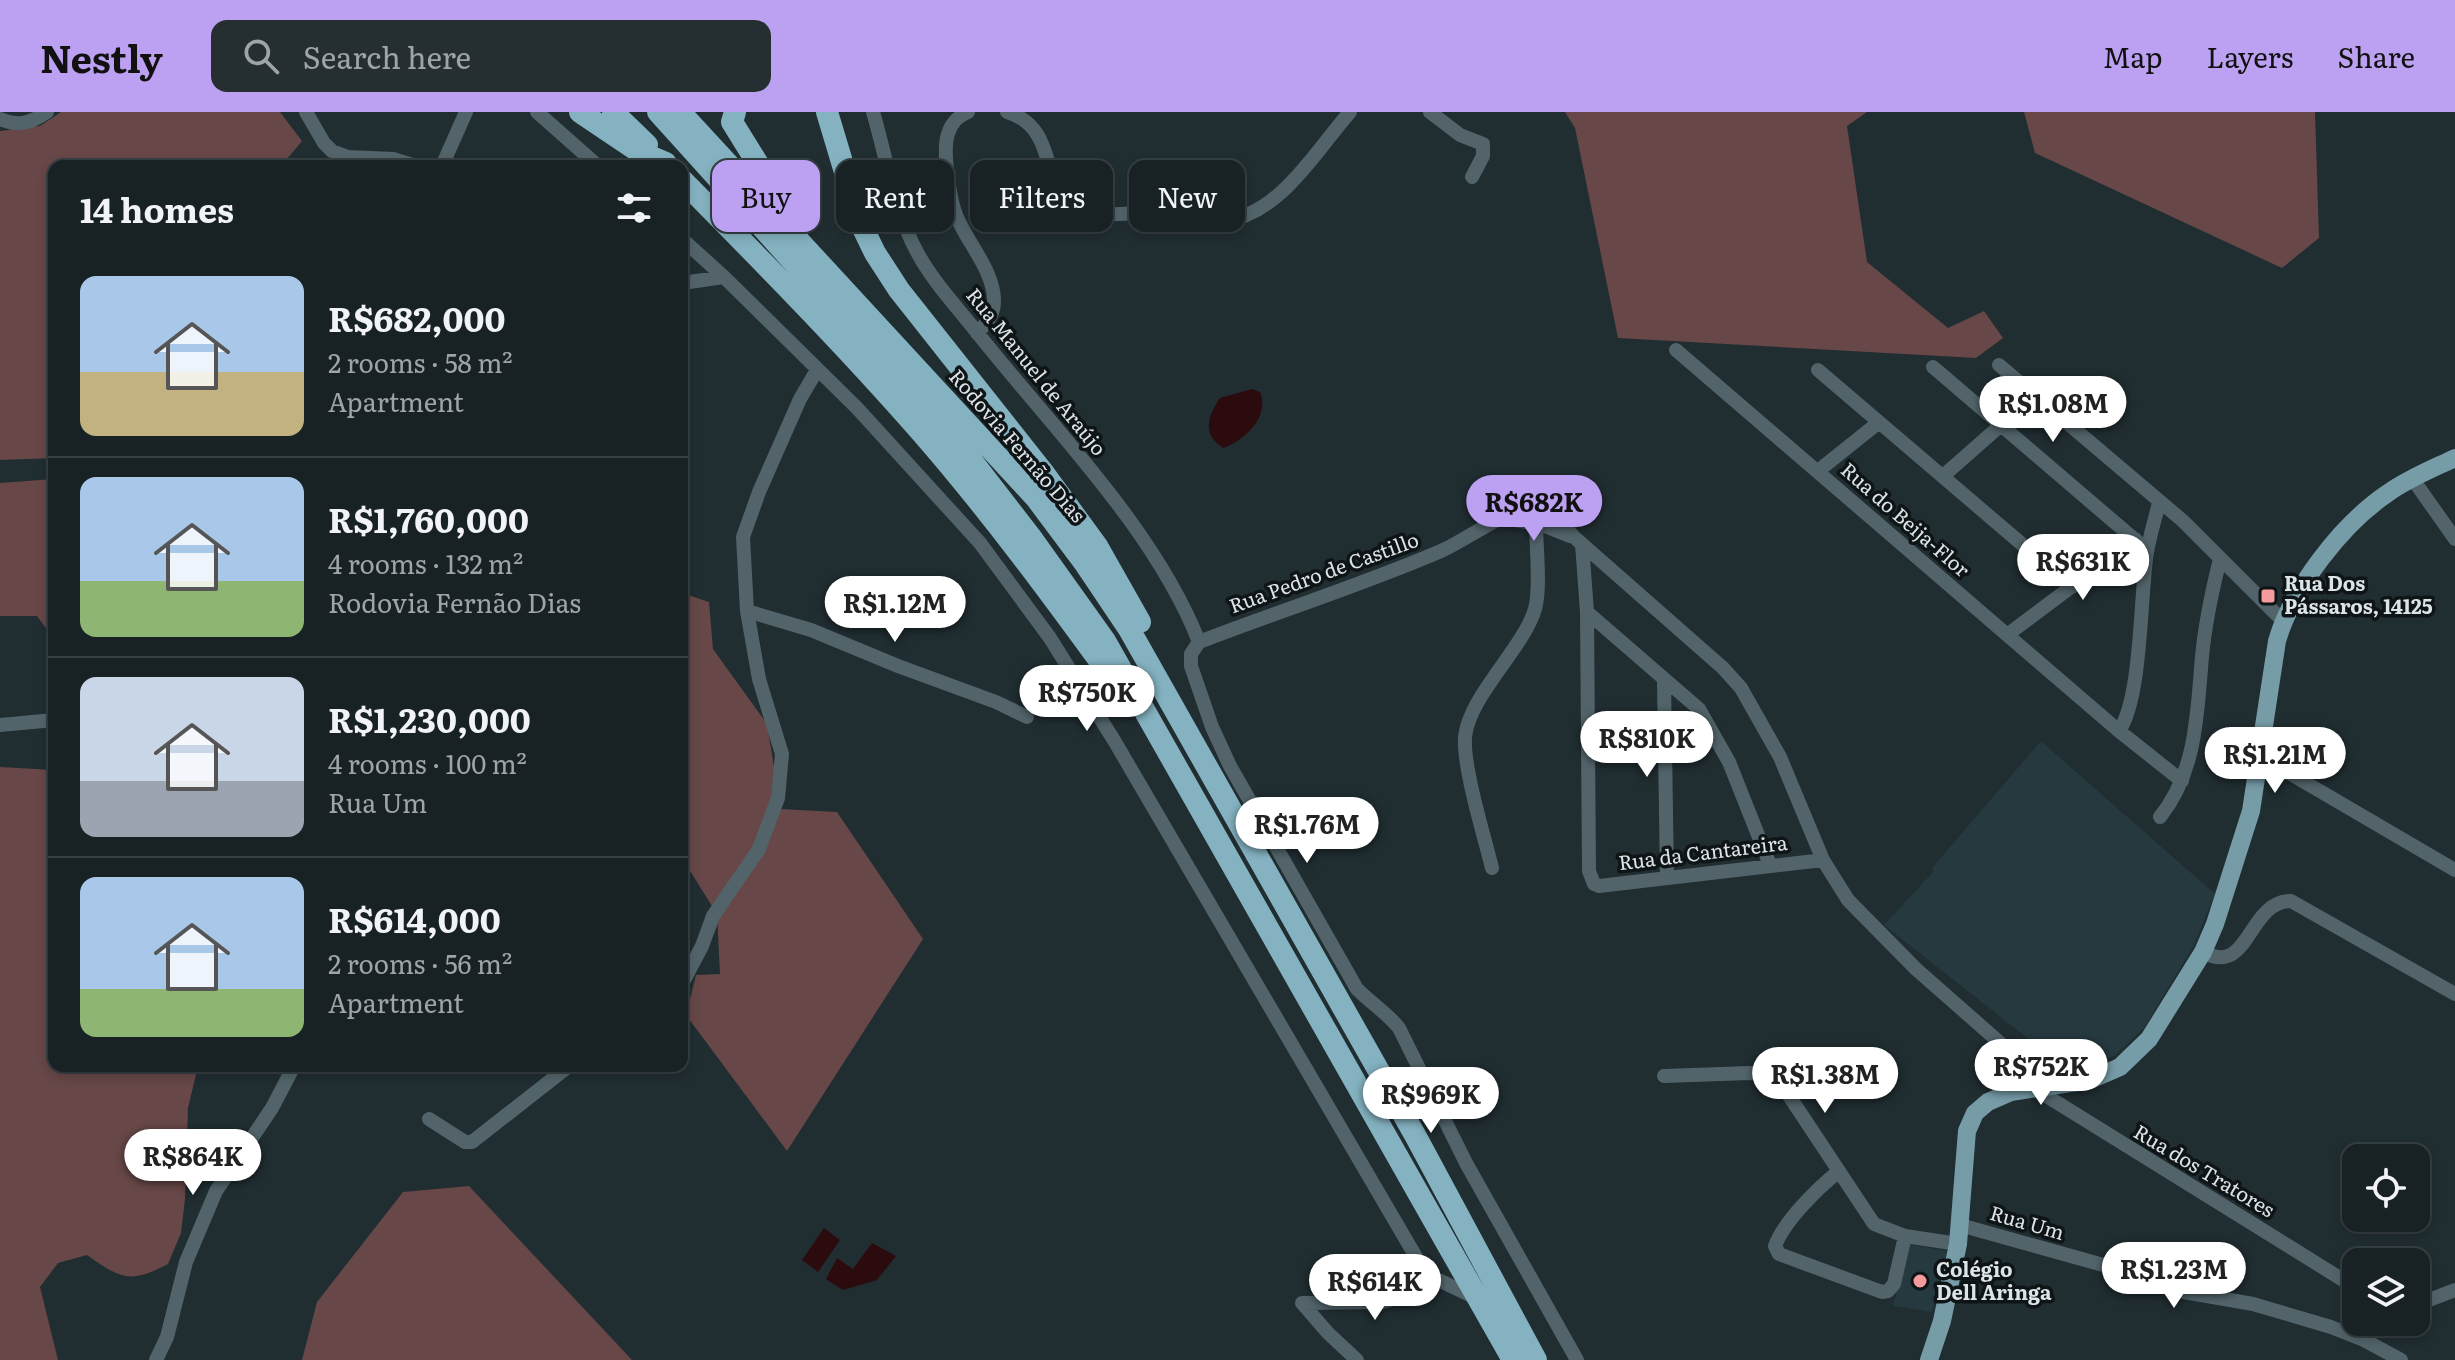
<!DOCTYPE html>
<meta charset="utf-8">
<style>
:root{--surface:#182225;--page:#252f32;--text:#f1f3f6;--muted:#9fa4a7;--line:#363f42;--accent:#bca0f2}
body{margin:0;font-family:Literata,serif;background:var(--page);color:var(--text);height:100vh;display:flex;flex-direction:column;font-size:30px;white-space:nowrap}
*{box-sizing:border-box;margin:0}
p{font-size:26px;color:var(--muted)}
.icon{flex:none;width:44px;height:44px;fill:none;stroke:currentColor;stroke-width:2;stroke-linecap:round;stroke-linejoin:round}
.map{position:relative;flex:1;overflow:hidden}
.details{position:absolute;left:48px;top:48px;width:640px;height:912px;display:flex;flex-direction:column;background:var(--surface);border-radius:16px;box-shadow:0 4px 12px #0003,0 0 0 2px var(--line)}
.details>*{flex:none}
.hud{position:absolute;left:712px;top:48px;width:760px;height:72px;display:flex;gap:16px}
.tools{position:absolute;left:2342px;top:1032px;display:grid;gap:16px}
.tools a{display:grid;place-items:center;width:88px;height:88px;border-radius:16px;background:var(--surface);box-shadow:0 4px 12px #0003,0 0 0 2px var(--line);font-size:40px}
.price{position:absolute;translate:-50% -68px;padding:0 18px;border-radius:28px;background:#fff;color:#222;font-size:26px;line-height:52px;filter:drop-shadow(0 2px 4px #0008)}
.price::after{content:'';position:absolute;left:50%;top:48px;width:24px;height:18px;margin-left:-12px;background:inherit;clip-path:polygon(0 0,100% 0,50% 100%)}
.price.current{background:var(--accent);color:#111}
ul{padding:0;list-style:none}
li{display:flex;align-items:center;gap:24px;height:200px;padding:0 32px}
li+li{border-top:2px solid var(--line)}
li span{display:grid;place-items:center;flex:none;width:224px;height:160px;border-radius:16px;color:#555}
li>.icon{margin-inline-start:auto}
span .icon{width:96px;height:96px;fill:#fffc;stroke-width:1}
li b{font-size:34px}
h2{display:flex;justify-content:space-between;align-items:center;height:96px;padding:0 32px;font-size:34px}
.chip{padding:0 28px;border-radius:16px;background:var(--surface);box-shadow:0 4px 12px #0003,0 0 0 2px var(--line);font-size:28px;line-height:72px}
.chip.current{background:var(--accent);color:#111}
header{display:flex;align-items:center;gap:48px;box-sizing:border-box;height:112px;padding:0 40px;background:var(--accent);color:#111}
header strong{font-size:38px}
nav{display:flex;gap:44px;margin-inline-start:auto;font-size:28px}
.search{width:560px;height:72px;background:var(--page);display:flex;align-items:center;gap:20px;box-sizing:border-box;padding:0 28px;border-radius:16px;color:var(--muted);font-size:30px}
.map>svg:first-child{display:block}
.built{fill:#25393f}
.green{fill:#674747}
.water{fill:#2b0b0e}
.lines{fill:none;stroke-linecap:round;stroke-linejoin:round}
.minor{stroke:#52646a;stroke-width:14}
.major{stroke:#769ca8;stroke-width:18}
.highway{stroke:#84b2c0;stroke-width:22}
.poi-dot{fill:#f59b9d;stroke:#0f1416;stroke-width:3}
.labels{text-anchor:middle;stroke-width:7;stroke-linejoin:round;paint-order:stroke}
.street-label{font-size:20px;fill:#dce4e7;stroke:#0f1416}
.poi-label{font-size:20px;font-weight:bold;fill:#dce4e7;stroke:#0f1416;text-anchor:start}
</style>
<header>
<strong>Nestly</strong>
<div class="search"><svg class="icon" aria-label="search" viewBox="0 0 24 24"><circle cx="10" cy="10" r="6"/><path d="M15 15l6 6"/></svg>Search here</div>
<nav><a>Map</a><a>Layers</a><a>Share</a></nav>
</header>
<div class="map">
<svg width="2455" height="1248" viewBox="0 0 2455 1248">
<rect width="100%" height="100%" fill="#202d31"/>
<path class="built" d="M2041,629L2215,782L2193,835L2144,916L2114,944L2094,952L2036,933L1884,813L1934,759L1932,756Z
M1909,1132L1947,1139L1932,1200L1893,1194Z"/>
<path class="green" d="M61,0H280L302,29L281,54H54V346L0,348V19L40,14Z
M1565,0H1867L1847,14L1867,150L1948,216L1984,199L2003,226L1976,246L1618,226L1575,16Z
M2024,0H2315L2319,126L2282,156L2035,41Z
M54,367V527L37,504H0V371Z
M682,481L709,490L713,537L767,612L781,697L837,700L923,827L787,1039L686,903L696,863L720,862L717,802L682,746Z
M0,655L54,658V954H198L188,996L185,1087L181,1121L168,1152C130,1172 121,1167 87,1143L58,1151L40,1175L58,1248H0Z
M469,1074L632,1248H302L317,1190L403,1080Z"/>
<path class="water" d="M1252,277L1260,280C1270,304 1246,327 1224,336C1202,324 1207,305 1220,286Z
M824,1116L840,1128L818,1160L802,1148Z
M872,1131L896,1144L877,1168L843,1178L826,1167L837,1146L853,1157Z"/>
<g class="lines">
<path class="minor" d="M306,0L324,31L332,39L348,45L393,47L416,54
M537,0L598,54
M873,0C886,44 895,100 917,140C933,170 958,196 979,223C1053,316 1156,419 1199,530
M968,0C957,5 951,11 948,22C942,38 950,87 956,103C967,131 994,158 994,189C994,203 987,211 977,221
M1007,0C1041,10 1045,39 1054,70C1056,78 1058,86 1063,93C1076,106 1121,102 1140,101C1168,99 1196,112 1224,109C1281,102 1316,38 1350,0
M1430,0L1460,23L1483,32V44L1472,65
M0,7C18,15 31,11 47,0
M442,54L466,0
M682,127L724,165L857,296L980,431L1050,526L1115,630L1426,1162L1478,1187
M682,171L724,165
M1676,238L2119,619L2182,669
M1999,253L2183,409L2283,509
M1933,255L2147,438
M1818,258L2072,475
M1818,359L1878,311
M1943,364L2001,313
M2412,366L2455,427
M1505,406L1545,414L1570,424
M1582,432L1587,500L1589,759L1594,772L1599,774L1823,748
M747,499L811,518L898,554L996,590L1027,605
M1587,500L1699,597L1729,650L1770,753
M2007,523L2135,427
M1199,530C1279,499 1362,473 1441,439C1464,429 1500,402 1523,398C1547,394 1560,408 1574,425L1723,556L1741,576L1780,645L1823,748L1848,788L1916,857L2007,937L2066,972
M1199,530L1191,542V554L1212,615L1230,654L1357,877C1371,891 1387,901 1399,916L1466,1051L1577,1248
M1664,569L1667,766
M0,613L54,608
M2119,619C2142,586 2140,483 2147,440C2150,423 2155,407 2159,391
M2259,651L2289,661L2455,758
M2160,705C2197,659 2197,600 2202,545C2205,512 2212,479 2220,447
M1492,756C1484,723 1463,656 1465,625C1469,584 1523,537 1535,497C1541,477 1536,434 1536,412
M2203,840C2250,866 2247,789 2291,789L2455,882
M682,872L702,834L713,804L759,737L778,686L782,642L759,567L747,499L743,425L759,380L800,287L817,258
M2007,937L2011,980
M1664,964L1749,961C1763,961 1771,964 1782,973L1874,1112L1905,1124L1958,1132
M2032,975L2356,1176
M429,1007L465,1030H472L569,954
M1839,1059C1818,1076 1784,1109 1775,1134L1779,1142L1882,1180L1888,1179L1894,1172L1905,1124
M1960,1113L2139,1163L2184,1180L2253,1192L2331,1215L2364,1228L2401,1248
M1302,1191L1382,1190L1400,1185L1426,1162
M1302,1191L1328,1221L1357,1248
M2416,1193L2455,1178
M156,1248L167,1225L186,1150L216,1079L272,996L294,954"/>
<path class="major" d="M1929,1248L1942,1209L1958,1132L1967,1019L1975,1001L1988,990L2011,980L2090,968L2120,955L2149,927L2203,840L2215,812L2251,699L2277,529C2293,475 2342,412 2388,381C2409,366 2432,357 2455,346"/>
<path class="highway" d="M580,0L638,39L666,51
M613,0L647,33
M658,0L965,340L1030,424L1105,529L1513,1248
M680,0L1036,386L1086,453L1129,517L1415,1023L1536,1248
M735,0L732,10L789,102
M827,0L860,110L875,141L899,178L1043,360L1097,434L1140,510
M682,68C763,150 845,233 921,320C989,398 1051,482 1112,566"/>
</g>
<g class="poi-dot">
<rect x="2260" y="476" width="16" height="16" rx="4"/>
<circle cx="1920" cy="1169" r="8"/>
</g>
<g class="labels">
<g class="street-label">
<text transform="translate(1036 260) rotate(51)" y="7">Rua Manuel de Araújo</text>
<text transform="translate(1017 334) rotate(49)" y="7">Rodovia Fernão Dias</text>
<text transform="translate(1905 408) rotate(41)" y="7">Rua do Beija-Flor</text>
<text transform="translate(1324 461) rotate(-20)" y="7">Rua Pedro de Castillo</text>
<text transform="translate(1703 741) rotate(-7)" y="7">Rua da Cantareira</text>
<text transform="translate(2204 1059) rotate(31)" y="7">Rua dos Tratores</text>
<text transform="translate(2027 1111) rotate(16)" y="7">Rua Um</text>
</g>
<g class="poi-label">
<text x="2284" y="479">Rua Dos<tspan x="2284" dy="23">Pássaros, 14125</tspan></text>
<text x="1936" y="1165">Colégio<tspan x="1936" dy="23">Dell Aringa</tspan></text>
</g>
</g>
</svg>
<div class="tools">
<a><svg class="icon" aria-label="locate" viewBox="0 0 24 24"><circle cx="12" cy="12" r="6"/><path d="M12 2v4M12 18v4M2 12h4M18 12h4"/></svg></a>
<a><svg class="icon" aria-label="layers" viewBox="0 0 24 24"><path d="M12 4l9 5-9 5-9-5zM3 14l9 5 9-5"/></svg></a>
</div>
<b class="price" style="left:2053px;top:332px">R$1.08M</b>
<b class="price current" style="left:1534px;top:431px">R$682K</b>
<b class="price" style="left:2083px;top:490px">R$631K</b>
<b class="price" style="left:895px;top:532px">R$1.12M</b>
<b class="price" style="left:1087px;top:621px">R$750K</b>
<b class="price" style="left:1647px;top:667px">R$810K</b>
<b class="price" style="left:2275px;top:683px">R$1.21M</b>
<b class="price" style="left:1307px;top:753px">R$1.76M</b>
<b class="price" style="left:2041px;top:995px">R$752K</b>
<b class="price" style="left:1825px;top:1003px">R$1.38M</b>
<b class="price" style="left:1431px;top:1023px">R$969K</b>
<b class="price" style="left:193px;top:1085px">R$864K</b>
<b class="price" style="left:2174px;top:1198px">R$1.23M</b>
<b class="price" style="left:1375px;top:1210px">R$614K</b>
<div class="hud">
<a class="chip current">Buy</a>
<a class="chip">Rent</a>
<a class="chip">Filters</a>
<a class="chip">New</a>
</div>
<section class="details">
<h2>14 homes<svg class="icon" aria-label="filters" viewBox="0 0 24 24"><path d="M4 7h16M4 17h16"/><circle cx="9" cy="7" r="2"/><circle cx="15" cy="17" r="2"/></svg></h2>
<ul>
<li><span style="background:linear-gradient(#a9c7e8 60%,#c2b280 0)"><svg class="icon" aria-label="home" viewBox="0 0 24 24"><path d="M3 11l9-7 9 7M6 9v11h12V9"/></svg></span><div><b>R$682,000</b><p>2 rooms · 58 m²</p><p>Apartment</p></div></li>
<li><span style="background:linear-gradient(#a9c7e8 65%,#8fb573 0)"><svg class="icon" aria-label="home" viewBox="0 0 24 24"><path d="M3 11l9-7 9 7M6 9v11h12V9"/></svg></span><div><b>R$1,760,000</b><p>4 rooms · 132 m²</p><p>Rodovia Fernão Dias</p></div></li>
<li><span style="background:linear-gradient(#c9d6e8 65%,#9aa5b1 0)"><svg class="icon" aria-label="home" viewBox="0 0 24 24"><path d="M3 11l9-7 9 7M6 9v11h12V9"/></svg></span><div><b>R$1,230,000</b><p>4 rooms · 100 m²</p><p>Rua Um</p></div></li>
<li><span style="background:linear-gradient(#a9c7e8 70%,#8fb573 0)"><svg class="icon" aria-label="home" viewBox="0 0 24 24"><path d="M3 11l9-7 9 7M6 9v11h12V9"/></svg></span><div><b>R$614,000</b><p>2 rooms · 56 m²</p><p>Apartment</p></div></li>
</ul>
</section>
</div>
